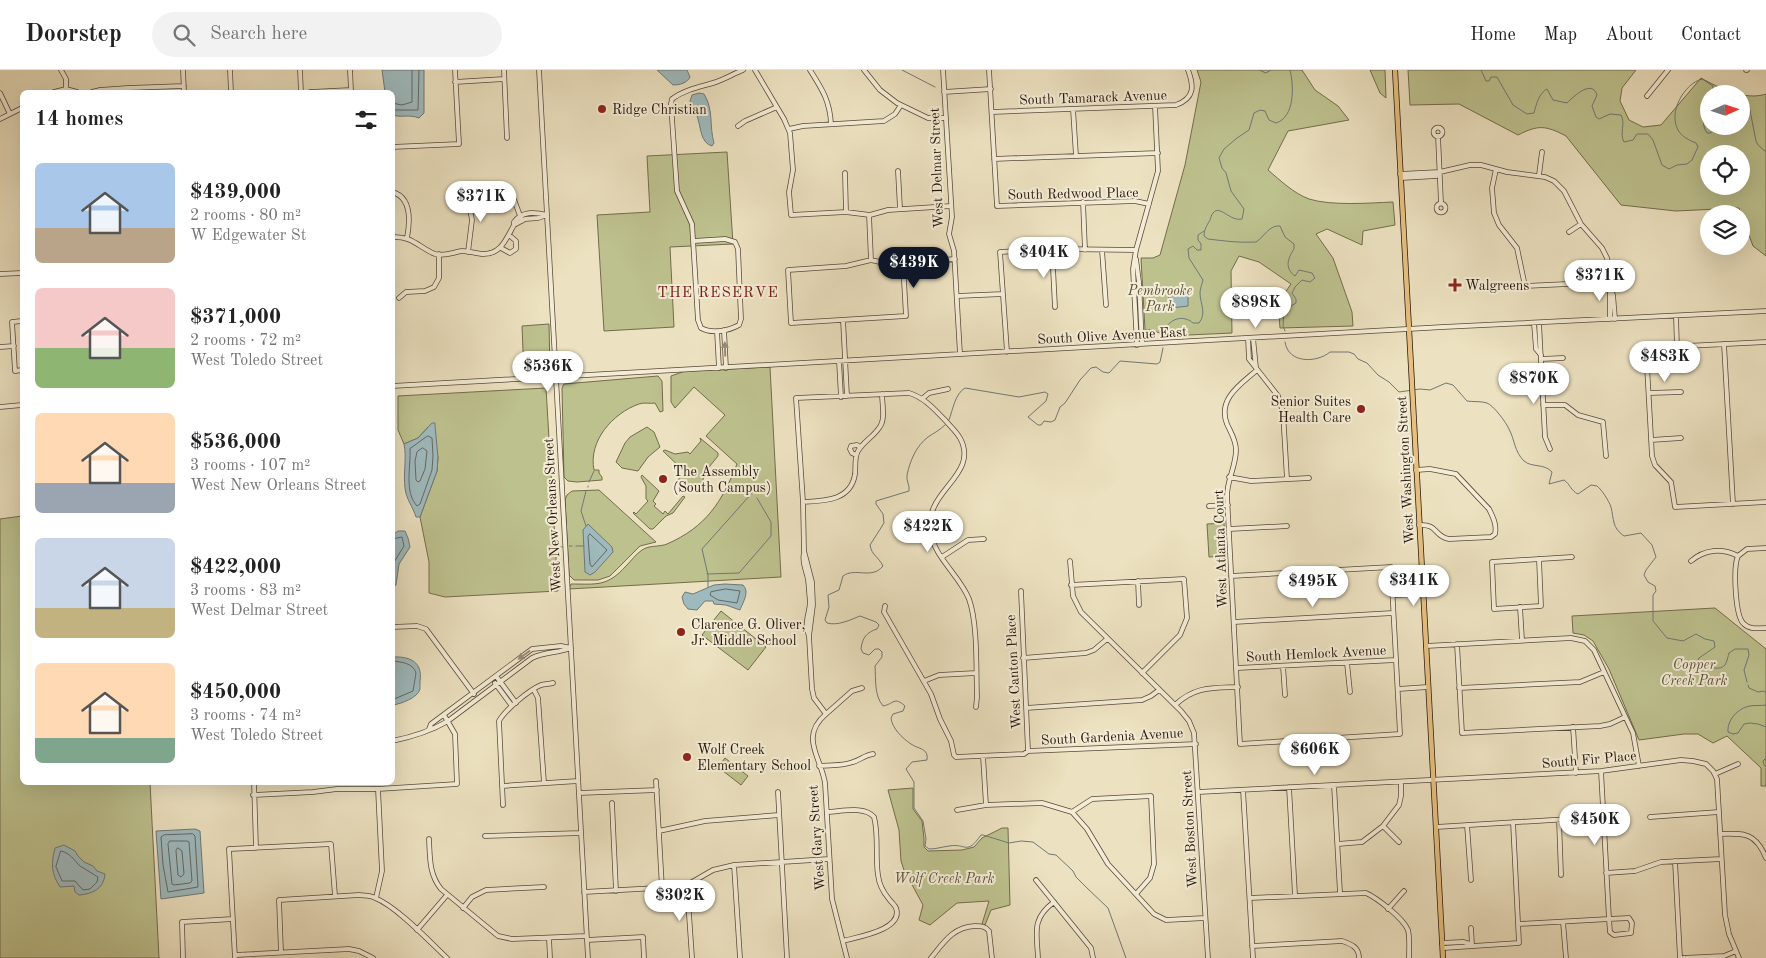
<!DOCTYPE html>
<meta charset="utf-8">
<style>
:root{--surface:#fff;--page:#f2f2f2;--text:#222;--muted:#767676;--line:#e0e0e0;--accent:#111827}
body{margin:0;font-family:"Old Standard TT",serif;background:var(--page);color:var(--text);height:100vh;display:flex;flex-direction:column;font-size:19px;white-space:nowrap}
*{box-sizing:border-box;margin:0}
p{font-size:16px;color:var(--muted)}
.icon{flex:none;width:28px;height:28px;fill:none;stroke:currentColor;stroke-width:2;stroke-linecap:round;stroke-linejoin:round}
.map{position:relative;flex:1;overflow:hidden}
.sheet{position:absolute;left:20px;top:20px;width:375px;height:695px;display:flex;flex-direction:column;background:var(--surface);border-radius:8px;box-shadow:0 5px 20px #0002}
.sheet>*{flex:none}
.needle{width:32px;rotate:87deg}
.controls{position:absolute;left:1700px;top:15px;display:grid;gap:10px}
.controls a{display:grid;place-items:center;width:50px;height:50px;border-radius:50%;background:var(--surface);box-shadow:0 5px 20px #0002;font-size:25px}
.price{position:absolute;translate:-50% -42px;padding:0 11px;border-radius:18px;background:#fff;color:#222;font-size:16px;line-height:32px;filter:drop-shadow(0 1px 2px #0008)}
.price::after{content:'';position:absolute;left:50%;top:30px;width:15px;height:11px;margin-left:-8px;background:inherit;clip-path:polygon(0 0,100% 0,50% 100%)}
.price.on{background:var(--accent);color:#fff}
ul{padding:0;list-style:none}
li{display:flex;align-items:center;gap:15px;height:125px;padding:0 15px}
li span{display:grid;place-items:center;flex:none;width:140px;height:100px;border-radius:8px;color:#555}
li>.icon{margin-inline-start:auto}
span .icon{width:60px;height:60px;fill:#fffc;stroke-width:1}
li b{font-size:21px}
h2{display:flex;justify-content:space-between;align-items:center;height:60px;padding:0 15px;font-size:21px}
header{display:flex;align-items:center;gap:30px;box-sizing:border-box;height:70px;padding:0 25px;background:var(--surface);border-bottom:1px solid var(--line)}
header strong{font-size:24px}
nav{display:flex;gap:28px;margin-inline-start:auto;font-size:18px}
.search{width:350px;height:45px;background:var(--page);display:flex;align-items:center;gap:12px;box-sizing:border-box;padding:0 18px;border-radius:28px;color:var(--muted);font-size:19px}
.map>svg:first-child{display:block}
.green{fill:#bdc18e;stroke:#736c4c;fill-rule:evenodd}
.water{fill:#9fbabe;stroke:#707876}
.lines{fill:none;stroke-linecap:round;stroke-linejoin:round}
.shore{stroke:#646864;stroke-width:1}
.stream{stroke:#707876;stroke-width:1}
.minor-casing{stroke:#5a4938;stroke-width:5.5}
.major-casing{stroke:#29160a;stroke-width:6}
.minor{stroke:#f3ecd6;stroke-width:4}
.major{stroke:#e6c080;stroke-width:4.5}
.oneway{fill:#988c7a}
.poi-dot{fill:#8f2418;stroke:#f3ecd6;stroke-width:2}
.labels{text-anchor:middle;stroke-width:4;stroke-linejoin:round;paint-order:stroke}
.street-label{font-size:14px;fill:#29160a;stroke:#f3ecd6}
.poi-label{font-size:14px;fill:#29160a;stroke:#f3ecd6;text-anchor:start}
.park-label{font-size:14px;font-style:italic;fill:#5d5238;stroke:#f3ecd6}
.neighbourhood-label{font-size:15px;letter-spacing:1px;fill:#7a1f14;stroke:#f3ecd6}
</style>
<header>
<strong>Doorstep</strong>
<div class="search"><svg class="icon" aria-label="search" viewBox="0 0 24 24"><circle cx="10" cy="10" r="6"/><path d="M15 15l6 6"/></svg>Search here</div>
<nav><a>Home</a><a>Map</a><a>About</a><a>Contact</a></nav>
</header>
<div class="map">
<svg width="1766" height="888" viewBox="0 0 1766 888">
<rect width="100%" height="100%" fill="#ece1c0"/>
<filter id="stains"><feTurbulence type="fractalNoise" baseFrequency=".004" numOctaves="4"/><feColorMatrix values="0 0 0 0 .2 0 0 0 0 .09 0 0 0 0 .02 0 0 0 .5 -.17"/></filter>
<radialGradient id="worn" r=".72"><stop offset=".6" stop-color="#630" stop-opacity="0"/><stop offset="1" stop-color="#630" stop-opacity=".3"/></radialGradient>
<path class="green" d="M1197,0H1302L1315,20L1338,36L1349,50L1288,61L1268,100C1280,110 1293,123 1309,129C1331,136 1370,133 1393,132L1395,155L1363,161L1362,175L1327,159L1316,164L1333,188L1352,242L1353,256L1280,258L1278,233L1291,214L1259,192L1239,186L1231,201L1232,263L1167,266L1152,260H1145L1141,188H1153L1160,185L1185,95L1201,12Z
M1370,0H1385L1386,28L1380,23Z
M1408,0H1636L1622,18L1620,31L1629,50L1643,57L1661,55L1701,8C1719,18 1745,31 1766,24V186L1753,176L1739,138L1676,141L1621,135L1566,66C1545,55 1538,55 1518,65L1459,34L1410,35ZM1709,24H1741V56H1709ZM1709,84H1741V116H1709Z
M727,82L733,174L670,177L674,257L604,261L597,145L650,142L647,86Z
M549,254L550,301L546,304L524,305L522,256Z
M770,297L781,507L569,519L571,514C597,514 607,517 626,496C631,491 636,484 642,480C649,475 660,477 667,474C706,457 722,432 737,394L706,366L725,345L694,317L675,338L671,332V306L685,301Z
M658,306L662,311L663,341L660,342L655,333C650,334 644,332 639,334C613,343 588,371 594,400H599V403L602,407V410L577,412L568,411L564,407L562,318L564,314Z
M546,318L558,521L445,527L429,523V492L420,447L437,401L438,387L428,357L418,368L404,374L398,360V326Z
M647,357L654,362L660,377L648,387L638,401L622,398L616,392L625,373L630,367Z
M700,368L718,383V386L705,402L701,417L692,419L689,422L681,417L682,415L677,411L685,402L663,381L665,380L675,384L688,382L690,384L701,371Z
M642,405L659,421L653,431L656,434L654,436L663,444L665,441L668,444L683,426L685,427L673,443L666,446L653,459H650L633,443L634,442L636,444L648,431L646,429V416L641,407Z
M599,420L656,472L640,476L610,506L598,510H574L569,505L565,430L567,425L572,421Z
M22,446V712L150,713L159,888H0V449Z
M1224,453L1226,486L1209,487L1207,454Z
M1715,538L1766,579V716H1761V698L1727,666L1713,673L1698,664H1684L1639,670L1609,599L1593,571L1584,565L1573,563L1572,546Z
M721,541L766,577L748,600L702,565Z
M725,688L748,706L741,715L718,697Z
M913,718V739L922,751L924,769V777L928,781L962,780L974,777L982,768L1002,758H1008L1010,835L991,840L985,855L982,854L989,831L957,833L930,855L919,850L923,835L904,800L901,791L899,760L888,720Z"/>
<path class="water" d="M382,0H424V43L419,48C409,44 401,48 393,45L392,22H385Z
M657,0H687L690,7C687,13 680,15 673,15Z
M699,23L704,24C714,40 709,56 714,73L712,76C701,73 701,59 698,49C697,43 693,37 690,31L692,25Z
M1180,223L1188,225V236L1171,238L1168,235L1169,226Z
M432,353H435V356L438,387L437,401L420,447H416C413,437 406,429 405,418C403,403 407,388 404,374L418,368Z
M588,454L612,477L613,482L595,502L590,505L585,502L583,460Z
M398,461H405L408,468L410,477L399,494L396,515L393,517V465Z
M725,514L743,515C750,522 743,532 740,540L726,535L714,534L713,531H705L697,540L688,539L684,534L682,527L685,522L693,524L714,515Z
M392,587C410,586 423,592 420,611C420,614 420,617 420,619C418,628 400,634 393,635Z
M195,759L200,761L204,823L161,829L156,761Z
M64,775L75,781L78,786L84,792L93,796L97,801L105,804C104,819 92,824 79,825L75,822L74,816L60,817C51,803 51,794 55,778Z"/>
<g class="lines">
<path class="shore" d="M392,33L402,35L412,32V0
M392,40H418L419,0
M428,366L432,368L433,386L432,400L420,434L417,436C404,422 411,396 410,379Z
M423,378L427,381L425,399L420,411L418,412L416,410L415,391L417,382Z
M590,464L607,480L592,497L590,494L588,467Z
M392,469L402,467L404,476L394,492L392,505
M726,519L740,521L737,533L718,530L710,525L711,522Z
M392,591C402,592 413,593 416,603L413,621L392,630
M193,764L195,766L198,817L168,822L163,795L161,767L164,765Z
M170,771H187L189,772L192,811L190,813L174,815L172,814L168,774Z
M178,778L182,781L184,804L181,807L178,805L176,781Z
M61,781C70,783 74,790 80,796C82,797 96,806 98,807L97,812L90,819L83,820L75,811H62L56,797Z"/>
<path class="stream" d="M902,0L935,17
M1259,0L1266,3L1271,0
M1481,0L1486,11H1489L1491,7H1497L1513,35L1527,44L1534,43C1536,35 1539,23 1547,19L1553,30L1567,33C1574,26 1592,9 1597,25L1592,36L1596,47L1599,49L1610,44L1621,45C1626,54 1619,63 1624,72L1633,70L1637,64H1648L1653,70L1662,95L1669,99L1677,95L1687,94L1692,90L1698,77L1696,73C1689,70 1682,67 1678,60C1668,42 1684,14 1702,9L1713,16L1712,24
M1709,30C1704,40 1700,53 1707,63H1710L1721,56
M1741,31H1745L1749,35L1756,71L1758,75L1766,82
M1285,261L1283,256L1284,240L1296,233V229L1292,223L1295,217L1302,210L1310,212L1315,208L1312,203L1299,200L1295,206C1284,198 1288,188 1294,179V174L1285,167L1280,156C1269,155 1265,166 1256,172C1239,173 1225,171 1208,169L1204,166C1204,160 1207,155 1210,150C1211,148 1211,145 1213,143C1220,134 1230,152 1242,149L1244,139L1231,121L1226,103L1222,98L1219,88L1224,79L1237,68L1249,60L1254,43L1260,40L1265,41L1269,50L1276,53C1295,47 1294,16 1290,0
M1162,268C1163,264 1164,259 1167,256C1174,247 1185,246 1193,253H1199C1207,243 1200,234 1200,223C1200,219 1202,214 1203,210L1189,188L1188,179L1193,176L1197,180H1201V174L1198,170V165L1204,161
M1285,272C1288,294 1317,293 1330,282H1349L1354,284L1358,289L1367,293L1378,305L1389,312L1399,322L1420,319L1430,320L1446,313L1453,315L1467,331C1473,332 1481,331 1487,333C1493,335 1506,352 1509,359C1515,370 1514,381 1524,391C1532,398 1544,393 1552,402L1549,414L1564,410C1570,414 1571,421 1578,424L1591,415L1597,416C1602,420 1609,431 1611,437C1614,449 1612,458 1624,466L1641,463L1652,475L1656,487L1646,500L1644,505L1648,512L1655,516L1656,521L1653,525V551L1667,568L1683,571L1696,564L1705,569L1714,571L1715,577L1699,588L1698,591C1704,596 1719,602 1725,595C1727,592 1728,586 1729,583L1735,579H1748L1749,585L1744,600L1747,612
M949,350C953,339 955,324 965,318L1019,327L1045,322L1048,324L1046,331L1028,347L1038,355H1041L1044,351L1051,352L1055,350L1060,337L1065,333L1080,310L1091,298L1096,297L1103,302L1109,303L1120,291L1157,294L1160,292L1163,278
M945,355C940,360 934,363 928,367C916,376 910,391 907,405C906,411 910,415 909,421L876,431V434L883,444L884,453L870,475C872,486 878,486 883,496C872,510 855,497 843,506L839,520L828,525L829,537L825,550L827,553C838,556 850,550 860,546L876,552L879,555L877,559C867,562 862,568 861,579L863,583L869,585L875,579H879L882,582V587L875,596C876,610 874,625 883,636C894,634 894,626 905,636L903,641L893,644L891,648C892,658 902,668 911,674C918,679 929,678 927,690L912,692L906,699L914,712V738L923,751L926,769L925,776L929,779C936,779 942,777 949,776C967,773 966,786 981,765H983L1009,773L1021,771L1033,772L1049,784L1056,785L1073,801L1076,807L1087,818L1108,838L1126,888
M589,412L594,401
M588,417V416
M586,456L581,441L586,421
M569,476H572
M576,476H584
M557,477H562
M707,504L739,503L771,466V452L757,428
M708,517V505L702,479L752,423
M1748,615L1749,618L1758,622L1764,621L1766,623
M1766,635C1761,636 1755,635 1750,636C1738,638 1727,650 1728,662L1733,664L1738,663L1744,654L1750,653L1758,654L1766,657
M1766,688L1763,691L1764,695L1766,696"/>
<g class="minor-casing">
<path id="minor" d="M61,0L66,9V19
M183,0L184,22
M230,0L231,22
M300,0L301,22
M350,0L351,20
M504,0L507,68
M539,0L588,888
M755,0L784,49L790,63L793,100L789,122L791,145L846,142L870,145L888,140L951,136
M810,0C822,19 830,31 831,54
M864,0L880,20L897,33L928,48H946
M943,0L952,147L949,164L954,181L960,284
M989,0L997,136L1135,131L1149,134
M1746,0H1747
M455,12L504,9
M54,22L66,19L77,22
M92,22L100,20L128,18L184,16
M310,22L351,20
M944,22L991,19
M0,23L10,44
M1647,26L1668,0
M1073,39L1076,86
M992,42L1176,35C1195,28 1194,16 1188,0
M0,49L22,38
M738,56L745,51L777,37
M1433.5 62a4.5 4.5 0 1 1 9 0a4.5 4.5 0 1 1-9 0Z
M789,59L803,56L884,51L895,44L901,35
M1438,66L1441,133
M392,77L459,74L455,0
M994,89L1158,83
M1496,99L1492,118L1494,143L1499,155L1517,178L1525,216L1610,212
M898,101L900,139
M845,103L846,142
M1400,104L1440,102L1470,95H1481L1507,102L1545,107L1554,111L1564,121L1581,154L1602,178L1607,188L1610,201V249
M1539,105L1542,82
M1401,108L1436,106L1440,102
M392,122C412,127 410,152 407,168
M1083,132L1085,180
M1436.5 138a4.5 4.5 0 1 1 9 0a4.5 4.5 0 1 1-9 0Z
M869,145L871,190
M514,155L525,149L538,148L547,145
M1569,162L1581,154
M392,167C413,166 418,177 435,184C444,187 454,182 462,181C468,181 475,183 482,184C501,185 506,169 514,155V152C522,141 534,142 547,145
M694,171L725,169L735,172L738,179L741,249L739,255C728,261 712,264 701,258L698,250L692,154L677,121L671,34L672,29C684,20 699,17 713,13C723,10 733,4 743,0
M501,178L510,183L516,179V171L509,165
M1052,179L1055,237
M1102,180L1106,235
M468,182L472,150L469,134L472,121C484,116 497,115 510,119L522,151
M1136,189L1139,212L1142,274
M903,193L906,246L791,253L788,200L846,196L871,190L889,194L955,189
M0,204L22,203
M1610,217L1613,225L1615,249
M957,226L1003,224
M399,228L406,222L425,221L434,217L439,208V184
M1676,246L1677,277
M843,250L847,326
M22,251L12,252L15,301L22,300
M1534,253L1536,279L1541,285
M1539,253L1545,367L1550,379
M724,260L726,298
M717,261L719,298
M1248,268L1249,289L1278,326L1283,342L1287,409
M1253,268L1256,298
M1766,272L1646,278L1652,386L1655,395L1671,412L1675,437L1766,432
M1724,274L1733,434
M1137,275L1133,199L1136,180L1158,101L1155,36
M0,277L14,276
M1007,282L1000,182L1059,179L1136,180
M1541,289L1563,288
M839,291L841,327
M392,316L1443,257L1766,241
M1649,323L1681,322
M922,329L929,323L948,319
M1543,335H1565L1578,345L1603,352L1606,386
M0,337L22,335
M1651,370L1681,368
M856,385L852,383L850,379L851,376L857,375L860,377
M1416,400L1430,399L1456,404L1489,439C1493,447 1497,455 1495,464L1491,467L1449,469C1433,466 1439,454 1419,455
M1229,407L1251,411L1309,408
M803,432C824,431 851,431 855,404C856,396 854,388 858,381C864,371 873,367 879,358C886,350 882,334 882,324
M1209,436L1228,435
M1229,459L1287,456
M804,483C801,493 807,501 808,510C809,517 809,524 810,531C810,543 803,554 809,566
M1738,486C1733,497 1735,547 1744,554C1750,560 1758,558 1766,558
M942,487L968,470L984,469
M1539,489L1541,536L1494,539L1492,492L1572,487
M1070,491L1073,526L1081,542L1181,641L1189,651L1194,663L1208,888
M1691,491C1705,479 1722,478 1738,486L1747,479L1766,478
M1231,506L1391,497L1400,664L1240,674L1227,426C1227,410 1236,396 1236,380C1236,370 1231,363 1227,354C1217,329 1241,314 1257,300
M1138,511L1139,535
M1071,515L1184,509L1187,548L1180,565L1142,603
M1021,521L1028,681
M1392,525L1423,524
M885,536L884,542L931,624L940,649L951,671L954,685L956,687L1024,684L1028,681L1196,674
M1520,537L1522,570
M1234,552L1393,543
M392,557L417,556L426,559L474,624
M1457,574L1462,663L1600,656L1610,654L1625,647
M1426,576L1571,568L1585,571L1594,580L1633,663L1639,696
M1023,588L1086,583L1094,580L1107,569
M1347,593L1350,622
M1283,596L1285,625
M1237,598L1396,590
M496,606L516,633
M924,611L939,605L976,603
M495,613L512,636
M1459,618L1580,612L1604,602
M1398,619L1428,617
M534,620L538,628L544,713
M1175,635C1195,616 1213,618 1238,617
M1026,638L1142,630L1151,626L1159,620
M826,644L852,621L862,618
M1573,657L1576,703
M429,659L431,654L532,579L561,576L571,578
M392,671C412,667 431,661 448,651L532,588C544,582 558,583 571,578
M983,686L986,735
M819,696C830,695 843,696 853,692C860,690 865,685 873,684
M1715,704L1738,694
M656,711L662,818
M254,712L256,778
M1334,715L1340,823
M502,716L578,711
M1289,717L1295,825
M1243,720L1253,888
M778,722L787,888
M1198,722L1601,701L1681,690L1693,691L1706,694L1713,701L1717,709L1725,845L1729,864L1739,888
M579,723L657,720
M253,725L313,722L337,719H378L457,714L455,664L444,645
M612,733L616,821
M503,735L499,651C505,640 529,620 541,615C545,614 549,614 553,613
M957,740L986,735L1042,733L1072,742L1087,759L1108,794L1154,844L1166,850L1205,848
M827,742C840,742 864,735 874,747C879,765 875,786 878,805C879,814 883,822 889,829C891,832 895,835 896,838C904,860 856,867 843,871
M1072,742L1092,729L1151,726L1154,794L1150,808L1136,824
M1650,747L1719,742
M1559,750L1561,805
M1467,755L1471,810
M1383,756L1399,772
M1436,757L1603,747
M659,761L705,751L779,745
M1720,764C1745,763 1756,763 1766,788
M485,766L581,763
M429,769C430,788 429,804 441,819L498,866L512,869L586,866
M1338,774L1362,772L1383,756L1399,735L1401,726V712
M1675,791L1680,888
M734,795L740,888
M1606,803L1635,801L1661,792L1721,789
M1036,810L1091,878L1093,888
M687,815L692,888
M584,822L675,817L687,815L713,800L734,795L829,789
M376,828L382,801L378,719
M1250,828L1366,823C1377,828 1403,848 1408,860C1410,868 1409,880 1409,888
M463,838L472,827L486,820L544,817
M1388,839L1404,821
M1629,848L1632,853L1631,863L1614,865L1610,862L1609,849Z
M1563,852L1566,888
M1518,854L1609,849L1601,701
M1471,858L1472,875
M417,860L447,825
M549,868L550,888
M587,870L643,867L644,888
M1442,873L1463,872L1470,874
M1252,876L1342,871C1351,874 1359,877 1359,888
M1443,878L1519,873L1513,752
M281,882L279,830L359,825C364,826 370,825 375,828C396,836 429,871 447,888
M235,885L349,879L359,881L373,888
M183,888L182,852L233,849
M235,888L229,779L331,774L335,826
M847,888L832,829L825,713C821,687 799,667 826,644L814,628L812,619L809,566L813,535L812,512L804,481L803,432L796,328L909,323C925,328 934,339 945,350C950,356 956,361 960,368C976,397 944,414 934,437C930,445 930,455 931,463C934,487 960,506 969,529C978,554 976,600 977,627L976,637
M931,888C944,872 953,857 975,856C981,856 985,856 989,861L992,888
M1038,888C1037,863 1031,849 1054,832
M1683,888L1724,886L1736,881"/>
</g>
<g class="major-casing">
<path id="major" d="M1395,0L1443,888"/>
</g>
<use href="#minor" class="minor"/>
<use href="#major" class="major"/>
</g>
<defs><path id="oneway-solid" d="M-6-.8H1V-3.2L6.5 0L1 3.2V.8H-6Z" transform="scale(1.25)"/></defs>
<g class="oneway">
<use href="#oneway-solid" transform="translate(725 279) rotate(-92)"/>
<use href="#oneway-solid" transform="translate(524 585) rotate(144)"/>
</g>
<g class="poi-dot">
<circle cx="602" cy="39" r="5"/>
<path d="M1452.5 207.5h5v5h5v5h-5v5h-5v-5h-5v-5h5z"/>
<circle cx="1361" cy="339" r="5"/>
<circle cx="663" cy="409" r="5"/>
<circle cx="681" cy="562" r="5"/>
<circle cx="687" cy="687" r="5"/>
</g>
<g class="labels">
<g class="street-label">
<text transform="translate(1093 27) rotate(-2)" y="5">South Tamarack Avenue</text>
<text transform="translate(936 98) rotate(-92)" y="5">West Delmar Street</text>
<text transform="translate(1073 123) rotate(-1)" y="5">South Redwood Place</text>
<text transform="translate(1112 265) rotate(-3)" y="5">South Olive Avenue East</text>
<text transform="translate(1405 400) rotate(-93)" y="5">West Washington Street</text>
<text transform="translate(552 445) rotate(-93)" y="5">West New Orleans Street</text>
<text transform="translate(1220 479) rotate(-92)" y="5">West Atlanta Court</text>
<text transform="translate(1316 583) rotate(-3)" y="5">South Hemlock Avenue</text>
<text transform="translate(1013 602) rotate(-93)" y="5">West Canton Place</text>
<text transform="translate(1112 666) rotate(-3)" y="5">South Gardenia Avenue</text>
<text transform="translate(1589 689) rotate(-5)" y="5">South Fir Place</text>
<text transform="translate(1189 759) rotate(-93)" y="5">West Boston Street</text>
<text transform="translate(816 768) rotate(-94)" y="5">West Gary Street</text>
</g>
<g class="poi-label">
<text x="612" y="44">Ridge Christian</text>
<text x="1465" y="220">Walgreens</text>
<text x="1351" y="336" text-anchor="end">Senior Suites<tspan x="1351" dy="16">Health Care</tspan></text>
<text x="673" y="406">The Assembly<tspan x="673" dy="16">(South Campus)</tspan></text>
<text x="691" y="559">Clarence G. Oliver,<tspan x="691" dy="16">Jr. Middle School</tspan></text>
<text x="697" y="684">Wolf Creek<tspan x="697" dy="16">Elementary School</tspan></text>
</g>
<g class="park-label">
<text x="1160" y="225">Pembrooke<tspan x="1160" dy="16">Park</tspan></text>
<text x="1694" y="599">Copper<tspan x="1694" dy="16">Creek Park</tspan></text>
<text x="944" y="813">Wolf Creek Park</text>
</g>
<g class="neighbourhood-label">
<text x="718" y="227">THE RESERVE</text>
</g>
</g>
<rect width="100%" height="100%" filter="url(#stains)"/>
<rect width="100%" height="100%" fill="url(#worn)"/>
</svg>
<div class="controls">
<a><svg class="needle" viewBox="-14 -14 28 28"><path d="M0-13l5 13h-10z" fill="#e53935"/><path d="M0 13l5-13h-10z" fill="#767676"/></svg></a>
<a><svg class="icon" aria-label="locate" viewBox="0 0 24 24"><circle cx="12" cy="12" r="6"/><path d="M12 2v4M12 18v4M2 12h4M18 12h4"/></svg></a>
<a><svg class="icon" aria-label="layers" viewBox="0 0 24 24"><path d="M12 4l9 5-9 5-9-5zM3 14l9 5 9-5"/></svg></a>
</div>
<b class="price" style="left:481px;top:153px">$371K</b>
<b class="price" style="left:1044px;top:209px">$404K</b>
<b class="price on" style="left:914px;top:219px">$439K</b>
<b class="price" style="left:1600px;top:232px">$371K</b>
<b class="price" style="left:1256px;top:259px">$898K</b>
<b class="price" style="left:1665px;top:313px">$483K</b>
<b class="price" style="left:548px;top:323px">$536K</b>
<b class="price" style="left:1534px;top:335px">$870K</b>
<b class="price" style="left:928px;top:483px">$422K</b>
<b class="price" style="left:1414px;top:537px">$341K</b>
<b class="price" style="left:1313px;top:538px">$495K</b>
<b class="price" style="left:1315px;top:706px">$606K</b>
<b class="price" style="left:1595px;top:776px">$450K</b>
<b class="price" style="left:680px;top:852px">$302K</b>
<section class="sheet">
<h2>14 homes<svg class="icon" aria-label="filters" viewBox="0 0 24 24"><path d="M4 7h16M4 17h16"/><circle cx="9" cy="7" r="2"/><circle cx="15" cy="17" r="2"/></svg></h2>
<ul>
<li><span style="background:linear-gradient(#a9c7e8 65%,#b9a48a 0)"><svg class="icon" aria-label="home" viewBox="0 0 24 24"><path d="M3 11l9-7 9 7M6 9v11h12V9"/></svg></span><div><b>$439,000</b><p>2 rooms · 80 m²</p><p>W Edgewater St</p></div></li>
<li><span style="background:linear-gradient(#f6c9c9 60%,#8fb573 0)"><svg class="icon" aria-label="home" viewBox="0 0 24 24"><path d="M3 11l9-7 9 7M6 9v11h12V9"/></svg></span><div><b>$371,000</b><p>2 rooms · 72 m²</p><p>West Toledo Street</p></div></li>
<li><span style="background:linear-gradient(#ffd9b3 70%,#9aa5b1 0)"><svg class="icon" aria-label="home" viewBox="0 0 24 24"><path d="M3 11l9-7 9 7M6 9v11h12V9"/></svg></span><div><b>$536,000</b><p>3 rooms · 107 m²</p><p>West New Orleans Street</p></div></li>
<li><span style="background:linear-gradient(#c9d6e8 70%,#c2b280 0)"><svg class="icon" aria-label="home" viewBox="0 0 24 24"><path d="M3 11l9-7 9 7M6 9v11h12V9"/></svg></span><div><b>$422,000</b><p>3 rooms · 83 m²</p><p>West Delmar Street</p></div></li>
<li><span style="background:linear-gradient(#ffd9b3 75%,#7fa58c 0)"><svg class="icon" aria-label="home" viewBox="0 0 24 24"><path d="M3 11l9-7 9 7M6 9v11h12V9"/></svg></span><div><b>$450,000</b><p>3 rooms · 74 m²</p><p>West Toledo Street</p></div></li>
</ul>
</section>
</div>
